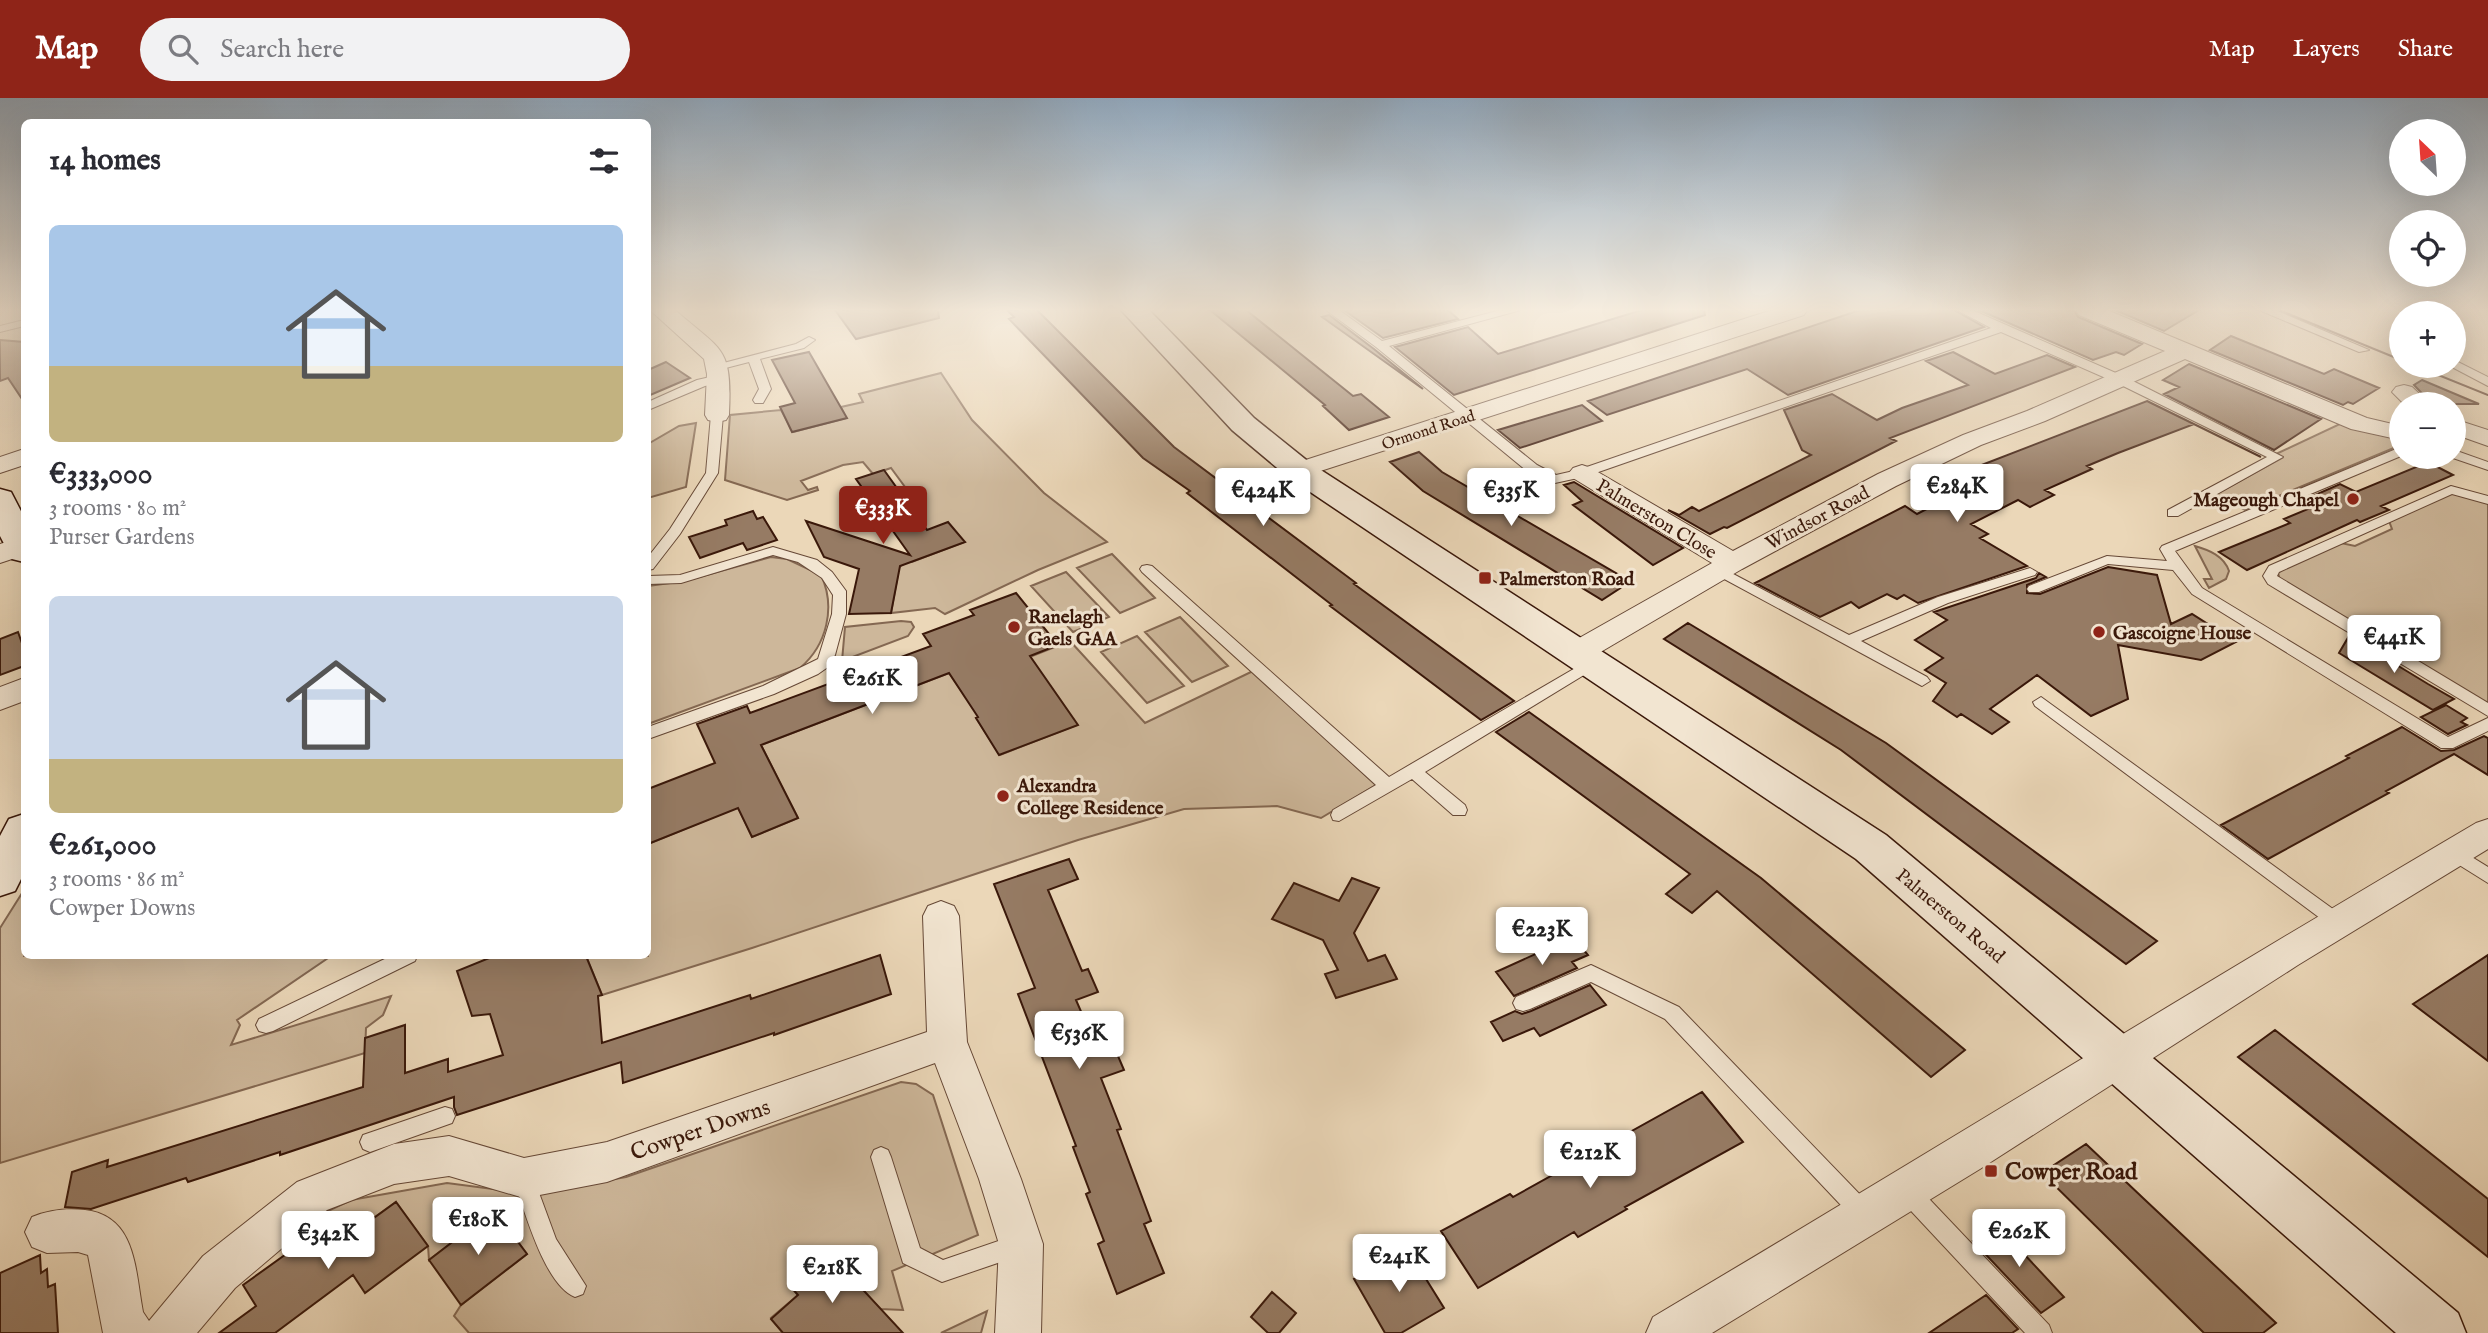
<!DOCTYPE html>
<meta charset="utf-8">
<style>
:root{--surface:#fff;--page:#f2f2f3;--text:#2b2b33;--muted:#7c7c81;--accent:#8f2418}
body{margin:0;font-family:"IM FELL English",serif;background:var(--page);color:var(--text);height:100vh;display:flex;flex-direction:column;font-size:26px;white-space:nowrap}
*{box-sizing:border-box;margin:0}
p{font-size:23px;color:var(--muted)}
.icon{flex:none;width:38px;height:38px;fill:none;stroke:currentColor;stroke-width:2;stroke-linecap:round;stroke-linejoin:round}
.map{position:relative;flex:1;overflow:hidden}
.sheet{position:absolute;left:21px;top:21px;width:630px;height:840px;display:flex;flex-direction:column;background:var(--surface);border-radius:10px;box-shadow:0 7px 28px #0002}
.sheet>*{flex:none}
.needle{width:46px;rotate:335deg}
.fabs{position:absolute;left:2389px;top:21px;display:grid;gap:14px}
.fabs a{display:grid;place-items:center;width:77px;height:77px;border-radius:50%;background:var(--surface);box-shadow:0 7px 28px #0002;font-size:35px}
.price{position:absolute;translate:-50% -60px;padding:0 16px;border-radius:7px;background:#fff;color:#222;font-size:23px;line-height:46px;filter:drop-shadow(0 2px 4px #0008)}
.price::after{content:'';position:absolute;left:50%;top:42px;width:21px;height:16px;margin-left:-10px;background:inherit;clip-path:polygon(0 0,100% 0,50% 100%)}
.price.current{background:var(--accent);color:#fff}
ul{padding:0;list-style:none}
li{display:grid;align-content:center;gap:14px;height:371px;padding:0 28px}
li span{display:grid;place-items:center;height:217px;border-radius:10px;color:#555}
li>.icon{margin-inline-start:auto}
span .icon{width:126px;height:126px;fill:#fffc;stroke-width:1}
li b{font-size:30px}
h2{display:flex;justify-content:space-between;align-items:center;height:84px;padding:0 28px;font-size:30px}
header{display:flex;align-items:center;gap:42px;box-sizing:border-box;height:98px;padding:0 35px;background:var(--accent);color:#fff}
header strong{font-size:33px}
nav{display:flex;gap:38px;margin-inline-start:auto;font-size:24px}
.search{width:490px;height:63px;background:var(--page);display:flex;align-items:center;gap:18px;box-sizing:border-box;padding:0 24px;border-radius:38px;color:var(--muted);font-size:26px}
.map>svg:first-child{display:block}
.green{fill:#cdb79a;stroke:#846852;stroke-width:2}
.building{fill:#967b64;stroke:#3a180a;stroke-width:2}
.lines{fill:none;stroke-linecap:round;stroke-linejoin:round}
.lane-casing{stroke:#664836;stroke-width:2}
.street-casing{stroke:#664836;stroke-width:2}
.secondary-casing{stroke:#3a180a;stroke-width:3}
.lane{fill:#f2e5d1;fill-rule:evenodd}
.street{fill:#f2e5d1;fill-rule:evenodd}
.secondary{fill:#f2e5d1;fill-rule:evenodd}
.tram{stroke:#3a180a;stroke-width:2}
.poi-dot{fill:#8f2418;stroke:#f2e5d1;stroke-width:2.5}
.labels{text-anchor:middle;stroke-width:6;stroke-linejoin:round;paint-order:stroke}
.far-street-label{font-size:16px;fill:#3a180a;stroke:#f2e5d1}
.poi-label{font-size:19px;font-weight:bold;fill:#3a180a;stroke:#f2e5d1;text-anchor:start}
.street-label{font-size:19px;fill:#3a180a;stroke:#f2e5d1}
.near-street-label{font-size:23px;fill:#3a180a;stroke:#f2e5d1}
.near-poi-label{font-size:23px;font-weight:bold;fill:#3a180a;stroke:#f2e5d1;text-anchor:start}
</style>
<header>
<strong>Map</strong>
<div class="search"><svg class="icon" aria-label="search" viewBox="0 0 24 24"><circle cx="10" cy="10" r="6"/><path d="M15 15l6 6"/></svg>Search here</div>
<nav><a>Map</a><a>Layers</a><a>Share</a></nav>
</header>
<div class="map">
<svg width="2488" height="1235" viewBox="0 0 2488 1235">
<rect width="100%" height="100%" fill="#ebd7b8"/>
<filter id="stains"><feTurbulence type="fractalNoise" baseFrequency=".00286" numOctaves="4"/><feColorMatrix values="0 0 0 0 .2 0 0 0 0 .09 0 0 0 0 .02 0 0 0 .5 -.17"/></filter>
<radialGradient id="worn" r=".72"><stop offset=".6" stop-color="#630" stop-opacity="0"/><stop offset="1" stop-color="#630" stop-opacity=".3"/></radialGradient>
<path class="green" d="M941,275L972,322L1044,395L1107,444L1038,472L945,516L935,510L891,515L898,476H892L907,462L912,464L964,444L927,432L919,420V408L891,370L873,376L863,364L843,367L801,383L808,392L817,389L818,392L787,402L725,382L730,317L781,312L793,334L846,320L841,309L863,304L859,296Z
M2344,324L2401,342V347L2245,412L2216,396L2282,360L2276,356Z
M696,325L686,389L648,400V346L679,328Z
M2452,395L2488,405V608L2280,482L2278,475L2284,470L2341,445L2355,448L2392,431L2389,423Z
M2195,448C2209,452 2224,458 2229,473L2226,481L2209,490L2204,481H2212Z
M1112,456L1155,500L1120,515L1077,470Z
M771,459L787,461L821,477C836,509 827,547 800,570L648,626V488L685,483Z
M1066,474L1109,519L1073,534L1031,488Z
M1180,519L1228,568L1192,584L1145,534Z
M901,523L911,524L914,529L908,538L842,563L845,529Z
M1137,538L1184,588L1147,605L1101,554Z
M1070,543L1145,625L1253,573L1376,687L1321,720L1277,708L1184,711L1078,742L752,850L602,897L586,858H648V746L738,709L752,739L798,720L761,647L949,575L965,598L1020,603L976,620L1000,657L1077,627L1012,566Z
M24,792V858H331L237,922L240,927L231,947L391,898L383,917L366,930L365,955L0,1065V830Z
M901,984L916,986L933,997L978,1137L892,1173L903,1212L880,1211L828,1154L790,1187L798,1197L771,1220L783,1235H469L454,1218L461,1207L527,1156L495,1113L429,1162L428,1148L396,1104L324,1156L307,1123L351,1102L447,1085L530,1096L626,1079Z
M987,1213L981,1235H941Z"/>
<path class="building" d="M835,212H938L939,220L856,241Z
M1007,212H1037L1174,349L1356,485L1354,486L1514,603L1481,622L1330,508L1332,507L1187,395L1190,393L1143,360L1009,221L1014,219Z
M1210,212H1246L1353,298L1361,296L1389,319L1349,332L1323,308L1325,307Z
M1344,212H1448L1458,221L1383,240Z
M1642,212H1704L1705,217L1454,297L1395,249L1468,229L1498,256Z
M1860,212H1954L1984,229L1788,297L1747,271L1607,317L1588,303Z
M1979,212H2074L2078,219L2142,246L2124,257L2116,254L2093,262Z
M2115,212H2199L2164,233Z
M1329,217L1374,251L1423,291L1322,219Z
M2231,238L2324,276L2334,271L2379,290L2353,306L2348,304L2343,307L2210,252Z
M0,242L24,244V304L8,280L0,283Z
M809,254L847,320L792,334L780,309L795,305L772,262Z
M1953,254L1995,276L2047,257L2075,269L1890,340L1896,343L1727,430L1724,429L1710,436L1668,412L1679,417L1692,409L1699,413L1811,357L1802,352L1784,312L1832,296L1877,322L1902,310L1968,287L1926,263Z
M666,264L690,280L648,298V272Z
M2189,266L2321,321L2274,352L2164,296L2179,289L2163,282Z
M2422,282L2479,306H2432L2414,287Z
M2147,303L2261,359L2194,326L2118,355L2087,368L2092,371L2045,392L2054,397L2030,409L2018,402L1971,426L1988,436L1980,440L2027,468L1918,505L1904,497L1897,501L1887,496L1859,510L1851,504L1820,519L1755,485L1905,408L1917,416L1952,398L1957,400L1998,380L1979,368Z
M1582,307L1602,323L1520,350L1498,332Z
M1419,354L1442,374L1626,481L1620,484L1625,487L1602,502L1423,393L1390,364Z
M2428,364L2453,377L2381,408L2389,412L2360,424L2357,422L2247,472L2219,454L2290,425L2284,421L2327,403L2315,397L2340,386L2356,394Z
M884,372L927,432L948,424L965,444L900,468L891,515L849,516L859,471L824,459L806,423L910,457L856,381Z
M1574,384L1683,450L1653,467L1573,407L1582,403L1564,387Z
M753,413L757,421L763,419L777,442L747,452L743,445L700,460L689,439L727,427L725,422Z
M2108,469L2157,477L2171,526L2192,516L2236,544L2201,562L2118,547L2128,601L2091,618L2037,577L1990,611L2009,624L1992,636L1961,616L1957,619L1933,603L1946,585L1925,572L1943,560L1915,542L1947,522L1934,514L2036,480L2039,475L2046,479L2027,487V495L2040,496Z
M1016,495L1058,547L1030,558L1078,627L999,657L976,620L978,619L949,575L761,647L798,720L752,739L738,710L648,746V691L715,665L697,626L747,608L750,615L931,548L923,536L974,517L970,512Z
M1688,525L1886,645L2157,843L2126,866L1841,652L1664,541Z
M18,534L24,551V568L0,577V541Z
M2349,538L2428,586L2454,601L2433,612L2339,555Z
M2446,607L2467,620L2461,624L2467,627L2448,636L2421,619Z
M1529,614L1761,780L1965,952L1931,979L1717,793L1692,815L1666,796L1690,776L1496,634Z
M2402,629L2441,653L2454,652L2484,638L2488,640V677L2454,656L2386,693L2389,695L2268,761L2221,727L2349,660L2346,658Z
M1069,761L1078,781L1048,792L1082,873L1088,871L1098,894L1076,902L1086,925L1096,950L1112,944L1124,972L1101,980L1121,1031L1117,1032L1151,1123L1144,1126L1164,1175L1117,1196L1098,1146L1104,1143L1086,1096L1090,1094L1073,1049L1076,1048L1018,896L1035,890L994,786Z
M1352,780L1379,790L1354,835L1368,863L1385,857L1397,881L1336,900L1325,876L1338,872L1323,842L1272,821L1294,785L1339,803Z
M1573,839L1588,857L1572,864L1577,870L1514,898L1496,874Z
M880,857L891,896L774,937V935L623,985L621,964L457,1017L454,1009V999L280,1057V1054L188,1084L186,1080L91,1111L65,1109L72,1074L108,1062L107,1069L363,989L365,940L405,927V975L448,961V974L503,957L490,916L472,918L457,873L494,858H586L602,897L598,898L602,945L750,897L751,901Z
M2488,857V963L2413,906Z
M1590,887L1606,907L1540,938L1534,930L1503,943L1491,924L1515,913L1522,916L1531,913Z
M2275,932L2488,1101V1159L2238,959Z
M1702,994L1743,1044L1625,1109L1627,1111L1578,1139L1574,1134L1478,1190L1441,1133L1510,1096L1513,1099Z
M2086,1046L2143,1100L2276,1225L2263,1235H2204L2042,1075Z
M396,1104L428,1148L365,1195L353,1177L275,1235H219L256,1208L243,1187L314,1136L324,1156Z
M494,1112L527,1156L461,1207L429,1162Z
M1997,1127L2064,1199L2041,1215L1973,1143Z
M1408,1152L1444,1210L1401,1235H1385L1354,1181Z
M828,1154L903,1235H783L771,1221L798,1197L790,1188Z
M40,1157L41,1175L47,1171L48,1189L55,1186L58,1235H0V1175Z
M1272,1194L1296,1215L1279,1235H1268L1251,1219Z
M1986,1197L2018,1231L2012,1235H1929Z"/>
<g class="lines">
<g class="lane-casing">
<path id="lane" d="M1326,212H1339L1382,243L1501,212H1521L1389,248L1537,367L1556,377L1578,372L1991,230L1957,212H1972L2125,279L2283,359L2178,418H2168V412L2267,359L2117,285L2001,234L1587,378L1555,385L1527,373L1376,249Z
M2259,212H2275L2369,252L2359,254Z
M2448,212H2459L2454,218V215H2447Z
M20,223L24,224V228L0,234V228Z
M809,239L815,242L804,250L760,261L771,291L763,305H755L753,302L759,291L749,264L718,272L712,268L796,246Z
M2454,262L2488,279V288L2450,268H2454Z
M719,277L723,278V284L705,288L648,312V304L697,282Z
M717,313L723,317L718,375L680,436L653,471L648,472V459L670,431L706,375L711,317Z
M2401,349V358L2175,453L2202,490L2448,639L2488,620V633L2453,650H2441L2192,496L2173,472L2108,466L2039,494H2029L2027,491L2029,488L2107,458L2167,463L2160,451L2162,448Z
M2454,352L2488,364V372L2450,359H2454Z
M2451,388L2488,398V406L2452,396L2279,474L2277,478L2488,605V618L2268,486L2263,478L2269,468Z
M773,449L817,462L832,474L846,493V516L835,557L828,569L818,576L774,596L648,641V629L763,588L818,561L832,516L833,497L822,480L798,464L773,457L681,485L648,486V478L680,477Z
M1147,467L1152,468L1389,679L1589,562H1599L1602,566L1425,674L1465,707L1467,712L1465,717H1453L1412,681L1339,723L1333,722L1331,717L1333,712L1376,687L1142,474L1140,471L1142,468Z
M1720,469L1849,537L1938,499L2030,470L2037,474L2035,477L1948,505L1861,543L1927,579L1930,583L1922,588L1715,476L1713,473Z
M2041,599L2344,819L2347,824L2344,829L2338,831L2332,829L2035,608L2033,604Z
M2454,748L2488,769V785L2448,760L2445,755L2448,750Z
M391,858H417L415,863L273,933L266,935L259,933L256,927L259,921Z
M1591,867L1679,909L1871,1108L1874,1115L1871,1122L1863,1125L1855,1122L1665,921L1591,884L1530,911L1523,913L1516,911L1513,905L1516,899Z
M445,1009L452,1011L455,1018L452,1025L370,1054L363,1051L360,1044L363,1037Z
M881,1049L888,1052L891,1059L920,1150L943,1162L1019,1136L1027,1139L1030,1147L1027,1155L942,1184L903,1165L871,1059L874,1052Z
M524,1070L531,1073L556,1141L586,1188L583,1196L575,1199C544,1187 524,1110 513,1080L517,1073Z
M1906,1082L1914,1085L2049,1227L2052,1235H2025L1898,1099L1895,1092L1898,1085Z"/>
</g>
<g class="street-casing">
<path id="street" d="M650,212H675C724,255 732,248 729,317L726,322L717,324L708,322L705,317L707,276L704,261Z
M1772,212H1807L1804,217L1308,377L1299,380L1290,377L1286,372L1290,367Z
M2076,212H2107L2367,320L2401,328V342L2351,331L2185,261L2045,323L1981,347L1896,388L1742,471L1587,562L1576,565L1565,562L1561,555L1565,548L1712,465L1573,380L1569,375L1573,370L1582,367L1591,370L1733,453L1878,376L1963,337L2027,313L2165,253L2079,217Z
M2404,287L2412,289L2430,306H2404L2392,294L2396,289Z
M2454,321L2488,332V348L2454,336Z
M24,351V367L0,375V359Z
M22,439L24,440V457L0,465V446Z
M24,580V603L0,612V589Z
M2488,721V751L2298,867L1980,1071L1712,1235H1646L1653,1219C1928,1056 2200,887 2476,725Z
M941,803L954,808L959,818L967,944L1021,1081L1043,1146L1041,1235H995L999,1146L979,1081L935,965L607,1084L524,1100L449,1078L394,1086L327,1112L235,1190L197,1235H103L88,1157L78,1154L47,1155L32,1149L25,1134L32,1119C49,1112 66,1110 85,1112C137,1118 135,1173 143,1214L149,1223L203,1158L297,1084L394,1046L449,1038L524,1060L607,1044L927,934L923,818L928,808Z"/>
</g>
<g class="secondary-casing">
<path id="secondary" d="M1121,212H1149L1254,320L1310,365L1886,737L2458,1215L2466,1235H2396L1856,761L1288,379L1232,332Z
M0,391L11,394L24,419V464L12,461L0,438Z
M24,716V775L15,793L0,798V738L9,721Z"/>
</g>
<use href="#lane" class="lane"/>
<use href="#street" class="street"/>
<use href="#secondary" class="secondary"/>
<path class="tram" d="M2279,212L2401,262
M2416,268L2488,297"/>
</g>
<linearGradient id="sky" x2="0" y2="1"><stop stop-color="#91a8bd"/><stop offset="0.55" stop-color="#f6eddf"/><stop offset="1" stop-color="#f6eddf" stop-opacity="0"/></linearGradient>
<rect width="2488" height="385" fill="url(#sky)"/>
<g class="poi-dot">
<circle cx="2353" cy="401" r="7"/>
<rect x="1478" y="473" width="14" height="14" rx="3.5"/>
<circle cx="1014" cy="529" r="7"/>
<circle cx="2099" cy="534" r="7"/>
<circle cx="1003" cy="698" r="7"/>
<rect x="1984" y="1066" width="14" height="14" rx="3.5"/>
</g>
<g class="labels">
<g class="far-street-label">
<text transform="translate(1428 331) rotate(-18)" y="6">Ormond Road</text>
</g>
<g class="poi-label">
<text x="2339" y="408" text-anchor="end">Mageough Chapel</text>
<text x="1499" y="487">Palmerston Road</text>
<text x="1028" y="525">Ranelagh<tspan x="1028" dy="22">Gaels GAA</tspan></text>
<text x="2113" y="541">Gascoigne House</text>
<text x="1017" y="694">Alexandra<tspan x="1017" dy="22">College Residence</tspan></text>
</g>
<g class="street-label">
<text transform="translate(1817 419) rotate(-28)" y="7">Windsor Road</text>
<text transform="translate(1657 420) rotate(31)" y="7">Palmerston Close</text>
<text transform="translate(1951 817) rotate(40)" y="7">Palmerston Road</text>
</g>
<g class="near-street-label">
<text transform="translate(700 1031) rotate(-19)" y="8">Cowper Downs</text>
</g>
<g class="near-poi-label">
<text x="2005" y="1081">Cowper Road</text>
</g>
</g>
<rect width="100%" height="100%" filter="url(#stains)"/>
<rect width="100%" height="100%" fill="url(#worn)"/>
</svg>
<div class="fabs">
<a><svg class="needle" viewBox="-14 -14 28 28"><path d="M0-13l5 13h-10z" fill="#e53935"/><path d="M0 13l5-13h-10z" fill="#7c7c81"/></svg></a>
<a><svg class="icon" aria-label="locate" viewBox="0 0 24 24"><circle cx="12" cy="12" r="6"/><path d="M12 2v4M12 18v4M2 12h4M18 12h4"/></svg></a>
<a>+</a>
<a>−</a>
</div>
<b class="price" style="left:1957px;top:426px">€284K</b>
<b class="price" style="left:1263px;top:430px">€424K</b>
<b class="price" style="left:1511px;top:430px">€335K</b>
<b class="price current" style="left:883px;top:448px">€333K</b>
<b class="price" style="left:2394px;top:577px">€441K</b>
<b class="price" style="left:872px;top:618px">€261K</b>
<b class="price" style="left:1542px;top:869px">€223K</b>
<b class="price" style="left:1079px;top:973px">€536K</b>
<b class="price" style="left:1590px;top:1092px">€212K</b>
<b class="price" style="left:478px;top:1159px">€180K</b>
<b class="price" style="left:2019px;top:1171px">€262K</b>
<b class="price" style="left:328px;top:1173px">€342K</b>
<b class="price" style="left:1399px;top:1196px">€241K</b>
<b class="price" style="left:832px;top:1207px">€218K</b>
<section class="sheet">
<h2>14 homes<svg class="icon" aria-label="filters" viewBox="0 0 24 24"><path d="M4 7h16M4 17h16"/><circle cx="9" cy="7" r="2"/><circle cx="15" cy="17" r="2"/></svg></h2>
<ul>
<li><span style="background:linear-gradient(#a9c7e8 65%,#c2b280 0)"><svg class="icon" aria-label="home" viewBox="0 0 24 24"><path d="M3 11l9-7 9 7M6 9v11h12V9"/></svg></span><div><b>€333,000</b><p>3 rooms · 80 m²</p><p>Purser Gardens</p></div></li>
<li><span style="background:linear-gradient(#c9d6e8 75%,#c2b280 0)"><svg class="icon" aria-label="home" viewBox="0 0 24 24"><path d="M3 11l9-7 9 7M6 9v11h12V9"/></svg></span><div><b>€261,000</b><p>3 rooms · 86 m²</p><p>Cowper Downs</p></div></li>
</ul>
</section>
</div>
